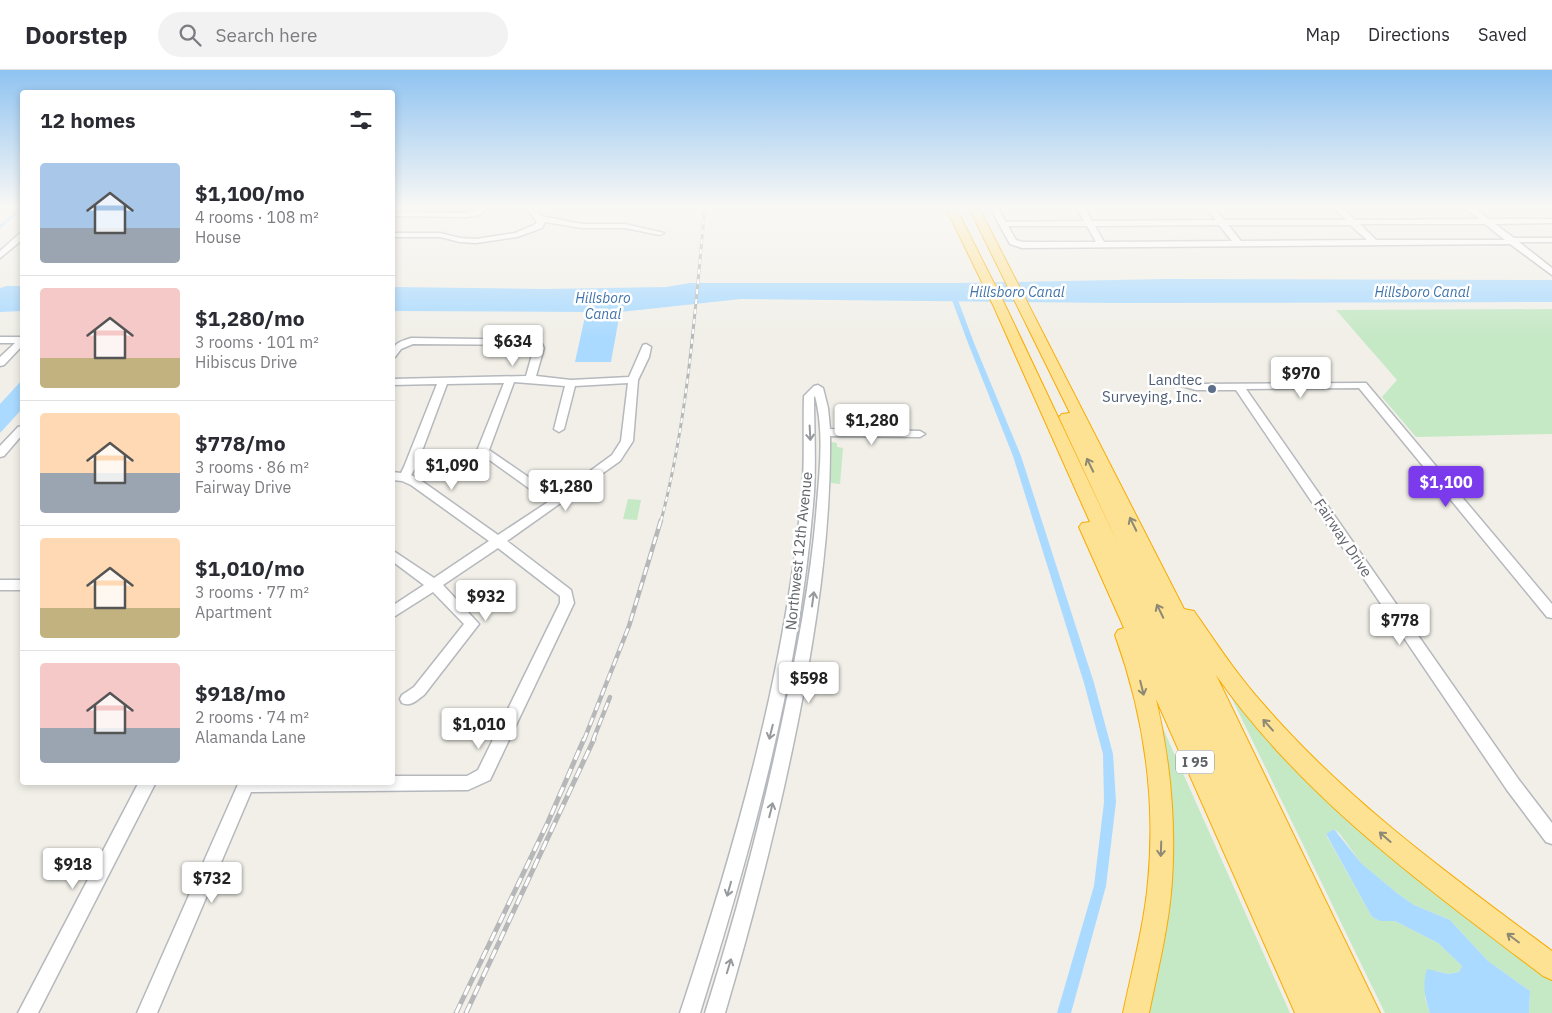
<!DOCTYPE html>
<meta charset="utf-8">
<style>
:root{--surface:#fff;--page:#f2f2f3;--text:#2b2b33;--muted:#7c7c81;--line:#e1e1e2;--accent:#7c3aed}
body{margin:0;font-family:"IBM Plex Sans",sans-serif;background:var(--page);color:var(--text);height:100vh;display:flex;flex-direction:column;font-size:19px;white-space:nowrap}
*{box-sizing:border-box;margin:0}
p{font-size:16px;color:var(--muted)}
.icon{flex:none;width:28px;height:28px;fill:none;stroke:currentColor;stroke-width:2;stroke-linecap:round;stroke-linejoin:round}
.map{position:relative;flex:1;overflow:hidden}
.side{position:absolute;left:20px;top:20px;width:375px;height:695px;display:flex;flex-direction:column;background:var(--surface);border-radius:5px;box-shadow:0 2px 8px #0003}
.side>*{flex:none}
.price{position:absolute;translate:-50% -42px;padding:0 11px;border-radius:5px;background:#fff;color:#222;font-size:16px;line-height:32px;filter:drop-shadow(0 1px 2px #0008)}
.price::after{content:'';position:absolute;left:50%;top:30px;width:15px;height:11px;margin-left:-8px;background:inherit;clip-path:polygon(0 0,100% 0,50% 100%)}
.price.on{background:var(--accent);color:#fff}
ul{padding:0;list-style:none}
li{display:flex;align-items:center;gap:15px;height:125px;padding:0 20px}
li+li{border-top:1px solid var(--line)}
li span{display:grid;place-items:center;flex:none;width:140px;height:100px;border-radius:5px;color:#555}
li>.icon{margin-inline-start:auto}
span .icon{width:60px;height:60px;fill:#fffc;stroke-width:1}
li b{font-size:21px}
h2{display:flex;justify-content:space-between;align-items:center;height:60px;padding:0 20px;font-size:21px}
header{display:flex;align-items:center;gap:30px;box-sizing:border-box;height:70px;padding:0 25px;background:var(--surface);border-bottom:1px solid var(--line)}
header strong{font-size:24px}
nav{display:flex;gap:28px;margin-inline-start:auto;font-size:18px}
.search{width:350px;height:45px;background:var(--page);display:flex;align-items:center;gap:12px;box-sizing:border-box;padding:0 18px;border-radius:28px;color:var(--muted);font-size:19px}
.map>svg:first-child{display:block}
.green{fill:#c5e8c5}
.water{fill:#aadaff}
.lines{fill:none;stroke-linecap:round;stroke-linejoin:round}
.canal{fill:#aadaff;fill-rule:evenodd}
.minor-casing{stroke:#b5b8bc;stroke-width:3}
.highway-casing{stroke:#f9ab00;stroke-width:2}
.minor{fill:#fff;fill-rule:evenodd}
.highway{fill:#fde293;fill-rule:evenodd}
.rail-far2-casing{stroke:#b6b7b8;stroke-width:3}
.rail-far1-casing{stroke:#b6b7b8;stroke-width:4.5}
.rail-casing{stroke:#b6b7b8;stroke-width:5}
.rail-far2{stroke:#fff;stroke-width:2;stroke-dasharray:5;stroke-linecap:butt}
.rail-far1{stroke:#fff;stroke-width:2.5;stroke-dasharray:8;stroke-linecap:butt}
.rail{stroke:#fff;stroke-width:3;stroke-dasharray:10;stroke-linecap:butt}
.oneway{stroke:#979a9d}
.oneway2{stroke:#8e8975}
.service-dot{fill:#5c6f8a;stroke:#fff;stroke-width:2}
.labels{text-anchor:middle;stroke-width:5;stroke-linejoin:round;paint-order:stroke}
.far-water-label{font-size:14px;font-style:italic;fill:#4174aa;stroke:#fff}
.shield{fill:#fff;stroke:#8f9295;stroke-width:1}
.shield-label{font-size:14px;font-weight:bold;fill:#5f6368}
.service-label{font-size:15px;fill:#4e5e75;stroke:#fff;text-anchor:end}
.street-label{font-size:15px;fill:#5f6368;stroke:#fff}
</style>
<header>
<strong>Doorstep</strong>
<div class="search"><svg class="icon" aria-label="search" viewBox="0 0 24 24"><circle cx="10" cy="10" r="6"/><path d="M15 15l6 6"/></svg>Search here</div>
<nav><a>Map</a><a>Directions</a><a>Saved</a></nav>
</header>
<div class="map">
<svg width="1552" height="943" viewBox="0 0 1552 943">
<rect width="100%" height="100%" fill="#f1efe8"/>
<path class="green" d="M1552,239V364L1416,367L1382,327L1397,310L1336,240Z
M831,372L837,373V377L843,378L840,414L831,413Z
M628,429L641,430L637,450L623,449Z
M1220,604L1257,648L1552,904V943H1529L1530,921L1488,891L1450,850L1414,835L1397,823L1361,793L1340,764L1334,759L1326,765L1372,847L1380,851H1395L1438,873L1462,896L1459,902L1449,904L1437,901L1425,928L1430,943H1385Z
M1152,634L1290,943H1142L1164,823Z"/>
<path class="water" d="M1165,209L1552,210V232L1116,233L741,229L620,242L611,292H575L586,242L393,241V217L545,219L666,217L690,213H958Z
M7,216H22V241L0,242V218Z
M22,310V339L0,363V334Z
M1334,759L1361,793L1397,823L1414,835L1450,850L1488,891L1530,921L1529,943H1430C1425,928 1422,915 1427,899L1449,904L1459,902L1462,896L1438,873L1395,851H1380L1372,847L1326,764Z"/>
<g class="lines">
<path class="canal" d="M22,136V140L0,159V154Z
M952,220L955,222L974,273L1021,386L1094,613L1113,684L1116,732L1106,816L1071,943H1057L1094,816L1104,732L1103,684L1084,613L1013,386L968,273L949,222Z"/>
<g class="minor-casing">
<path id="minor" d="M476,136H484L485,139L480,145L466,147L392,146V142L466,143L477,139Z
M525,136H533L541,146L582,154H625L664,163L660,165L625,158H582L545,152L542,158L517,167L476,173L460,172L440,167H392V163H440L460,168L476,169L515,163L536,154L537,152Z
M989,136H997L1006,152L1084,151L1076,136H1084L1092,151L1216,150L1204,136H1212L1224,150H1346L1332,136H1340L1355,150L1479,149L1463,136H1472L1489,149H1552V153L1495,154L1514,168H1552V172H1519L1552,198V205L1510,174L1022,178L1010,174ZM1360,154H1485L1505,170H1376ZM1219,155L1232,171L1104,172L1095,156ZM1228,155H1350L1367,170L1241,171ZM1008,156H1087L1096,172H1023L1016,170Z
M19,164H22V170L0,188V181Z
M0,267H22V276L4,295L0,296V287L15,273H0Z
M411,268L536,270L542,274L544,278L536,306L571,310L629,307L643,275L646,274L651,277L649,287L638,310L633,371L620,391L507,471L571,520L574,533L490,710L468,720L251,722L157,943H137L239,712H392V706H467L478,700L560,533V526L498,478L443,515L479,554L424,625C417,630 411,637 402,633L400,629L402,625L414,617L464,554L433,522L392,548V536L424,515L392,491V480L434,508L489,471L411,415L402,411L392,410V402L401,403L404,397L437,314L392,315V309L526,306L534,278L531,275L413,274L401,279L395,287L392,288C392,274 398,272 411,268ZM514,312L565,316L554,359L559,362L564,359L575,316L628,313L621,371L612,385L556,426L489,380ZM504,313L477,381L548,432L498,465L419,409L411,405L416,397L447,314Z
M1179,309L1197,314L1366,313L1552,534V548L1547,547L1359,318L1246,319L1519,710L1552,753V774L1546,772L1507,720L1236,320H1196L1175,314L1174,312Z
M818,315L823,318L828,338L830,359L920,361L925,364L920,367L830,366C831,460 817,554 799,646C779,747 754,845 725,943H705C736,846 762,747 783,647C797,581 810,514 816,446C819,407 825,363 815,326L814,327C814,358 816,390 814,422C801,600 753,773 700,943H680C736,774 785,602 802,424C805,392 803,359 804,326L814,316Z
M22,356V365L4,386L0,387V376L18,357Z
M0,510H22V520H0Z
M139,712H156L38,943H18Z"/>
</g>
<g class="highway-casing">
<path id="highway" d="M945,136H955L1006,237L1120,478L1059,347L1062,344L1070,343L968,136H978L1184,539L1194,541C1216,573 1238,606 1264,635C1347,731 1451,806 1552,881V910L1543,906C1426,817 1301,727 1216,605L1380,943H1295L1156,629C1170,689 1176,750 1172,811C1169,856 1158,899 1149,943H1123C1132,900 1144,856 1148,812C1156,728 1144,645 1115,565L1118,560L1124,558L1079,457L1082,453L1090,452L994,237Z"/>
</g>
<use href="#minor" class="minor"/>
<use href="#highway" class="highway"/>
<g class="rail-far2-casing">
<path id="rail-far2" d="M661,451C688,348 695,241 705,136"/>
</g>
<g class="rail-far1-casing">
<path id="rail-far1" d="M584,670L629,556L661,450
M593,670L610,627"/>
</g>
<g class="rail-casing">
<path id="rail" d="M456,943L548,752L584,669
M466,943L594,669"/>
</g>
<use href="#rail-far2" class="rail-far2"/>
<use href="#rail-far1" class="rail-far1"/>
<use href="#rail" class="rail"/>
</g>
<defs><path id="oneway-shaft" d="M-6 0H5M1.5-3L5.5 0L1.5 3" fill="none" stroke-width="1.6" stroke-linecap="round" stroke-linejoin="round" transform="scale(1.25)"/></defs>
<g class="oneway">
<use href="#oneway-shaft" transform="translate(810 363) rotate(87)"/>
<use href="#oneway-shaft" transform="translate(813 529) rotate(-82)"/>
<use href="#oneway-shaft" transform="translate(771 662) rotate(104)"/>
<use href="#oneway-shaft" transform="translate(771 740) rotate(-76)"/>
<use href="#oneway-shaft" transform="translate(729 819) rotate(106)"/>
<use href="#oneway-shaft" transform="translate(729 896) rotate(-73)"/>
</g>
<g class="oneway2">
<use href="#oneway-shaft" transform="translate(1090 395) rotate(-116)"/>
<use href="#oneway-shaft" transform="translate(1133 454) rotate(-116)"/>
<use href="#oneway-shaft" transform="translate(1160 541) rotate(-116)"/>
<use href="#oneway-shaft" transform="translate(1142 618) rotate(76)"/>
<use href="#oneway-shaft" transform="translate(1268 655) rotate(-132)"/>
<use href="#oneway-shaft" transform="translate(1385 767) rotate(-139)"/>
<use href="#oneway-shaft" transform="translate(1161 779) rotate(92)"/>
<use href="#oneway-shaft" transform="translate(1513 868) rotate(-143)"/>
</g>
<linearGradient id="sky" x2="0" y2="1"><stop stop-color="#8fc3f1"/><stop offset="0.51" stop-color="#f9f8f5"/><stop offset="1" stop-color="#f9f8f5" stop-opacity="0"/></linearGradient>
<rect width="1552" height="268" fill="url(#sky)"/>
<circle class="service-dot" cx="1212" cy="319" r="5"/>
<g class="labels">
<g class="far-water-label">
<text x="1017" y="227">Hillsboro Canal</text>
<text x="1422" y="227">Hillsboro Canal</text>
<text x="603" y="233">Hillsboro<tspan x="603" dy="16">Canal</tspan></text>
</g>
<rect class="shield" x="1176" y="680.5" width="38" height="23" rx="4"/>
<g class="shield-label">
<text x="1195" y="697">I 95</text>
</g>
<g class="service-label">
<text x="1202" y="315">Landtec<tspan x="1202" dy="17">Surveying, Inc.</tspan></text>
</g>
<g class="street-label">
<text transform="translate(1343 468) rotate(56)" y="5">Fairway Drive</text>
<text transform="translate(799 481) rotate(-84)" y="5">Northwest 12th Avenue</text>
</g>
</g>
</svg>
<b class="price" style="left:513px;top:297px">$634</b>
<b class="price" style="left:1301px;top:329px">$970</b>
<b class="price" style="left:872px;top:376px">$1,280</b>
<b class="price" style="left:452px;top:421px">$1,090</b>
<b class="price on" style="left:1446px;top:438px">$1,100</b>
<b class="price" style="left:566px;top:442px">$1,280</b>
<b class="price" style="left:486px;top:552px">$932</b>
<b class="price" style="left:1400px;top:576px">$778</b>
<b class="price" style="left:809px;top:634px">$598</b>
<b class="price" style="left:479px;top:680px">$1,010</b>
<b class="price" style="left:73px;top:820px">$918</b>
<b class="price" style="left:212px;top:834px">$732</b>
<section class="side">
<h2>12 homes<svg class="icon" aria-label="filters" viewBox="0 0 24 24"><path d="M4 7h16M4 17h16"/><circle cx="9" cy="7" r="2"/><circle cx="15" cy="17" r="2"/></svg></h2>
<ul>
<li><span style="background:linear-gradient(#a9c7e8 65%,#9aa5b1 0)"><svg class="icon" aria-label="home" viewBox="0 0 24 24"><path d="M3 11l9-7 9 7M6 9v11h12V9"/></svg></span><div><b>$1,100/mo</b><p>4 rooms · 108 m²</p><p>House</p></div></li>
<li><span style="background:linear-gradient(#f6c9c9 70%,#c2b280 0)"><svg class="icon" aria-label="home" viewBox="0 0 24 24"><path d="M3 11l9-7 9 7M6 9v11h12V9"/></svg></span><div><b>$1,280/mo</b><p>3 rooms · 101 m²</p><p>Hibiscus Drive</p></div></li>
<li><span style="background:linear-gradient(#ffd9b3 60%,#9aa5b1 0)"><svg class="icon" aria-label="home" viewBox="0 0 24 24"><path d="M3 11l9-7 9 7M6 9v11h12V9"/></svg></span><div><b>$778/mo</b><p>3 rooms · 86 m²</p><p>Fairway Drive</p></div></li>
<li><span style="background:linear-gradient(#ffd9b3 70%,#c2b280 0)"><svg class="icon" aria-label="home" viewBox="0 0 24 24"><path d="M3 11l9-7 9 7M6 9v11h12V9"/></svg></span><div><b>$1,010/mo</b><p>3 rooms · 77 m²</p><p>Apartment</p></div></li>
<li><span style="background:linear-gradient(#f6c9c9 65%,#9aa5b1 0)"><svg class="icon" aria-label="home" viewBox="0 0 24 24"><path d="M3 11l9-7 9 7M6 9v11h12V9"/></svg></span><div><b>$918/mo</b><p>2 rooms · 74 m²</p><p>Alamanda Lane</p></div></li>
</ul>
</section>
</div>
